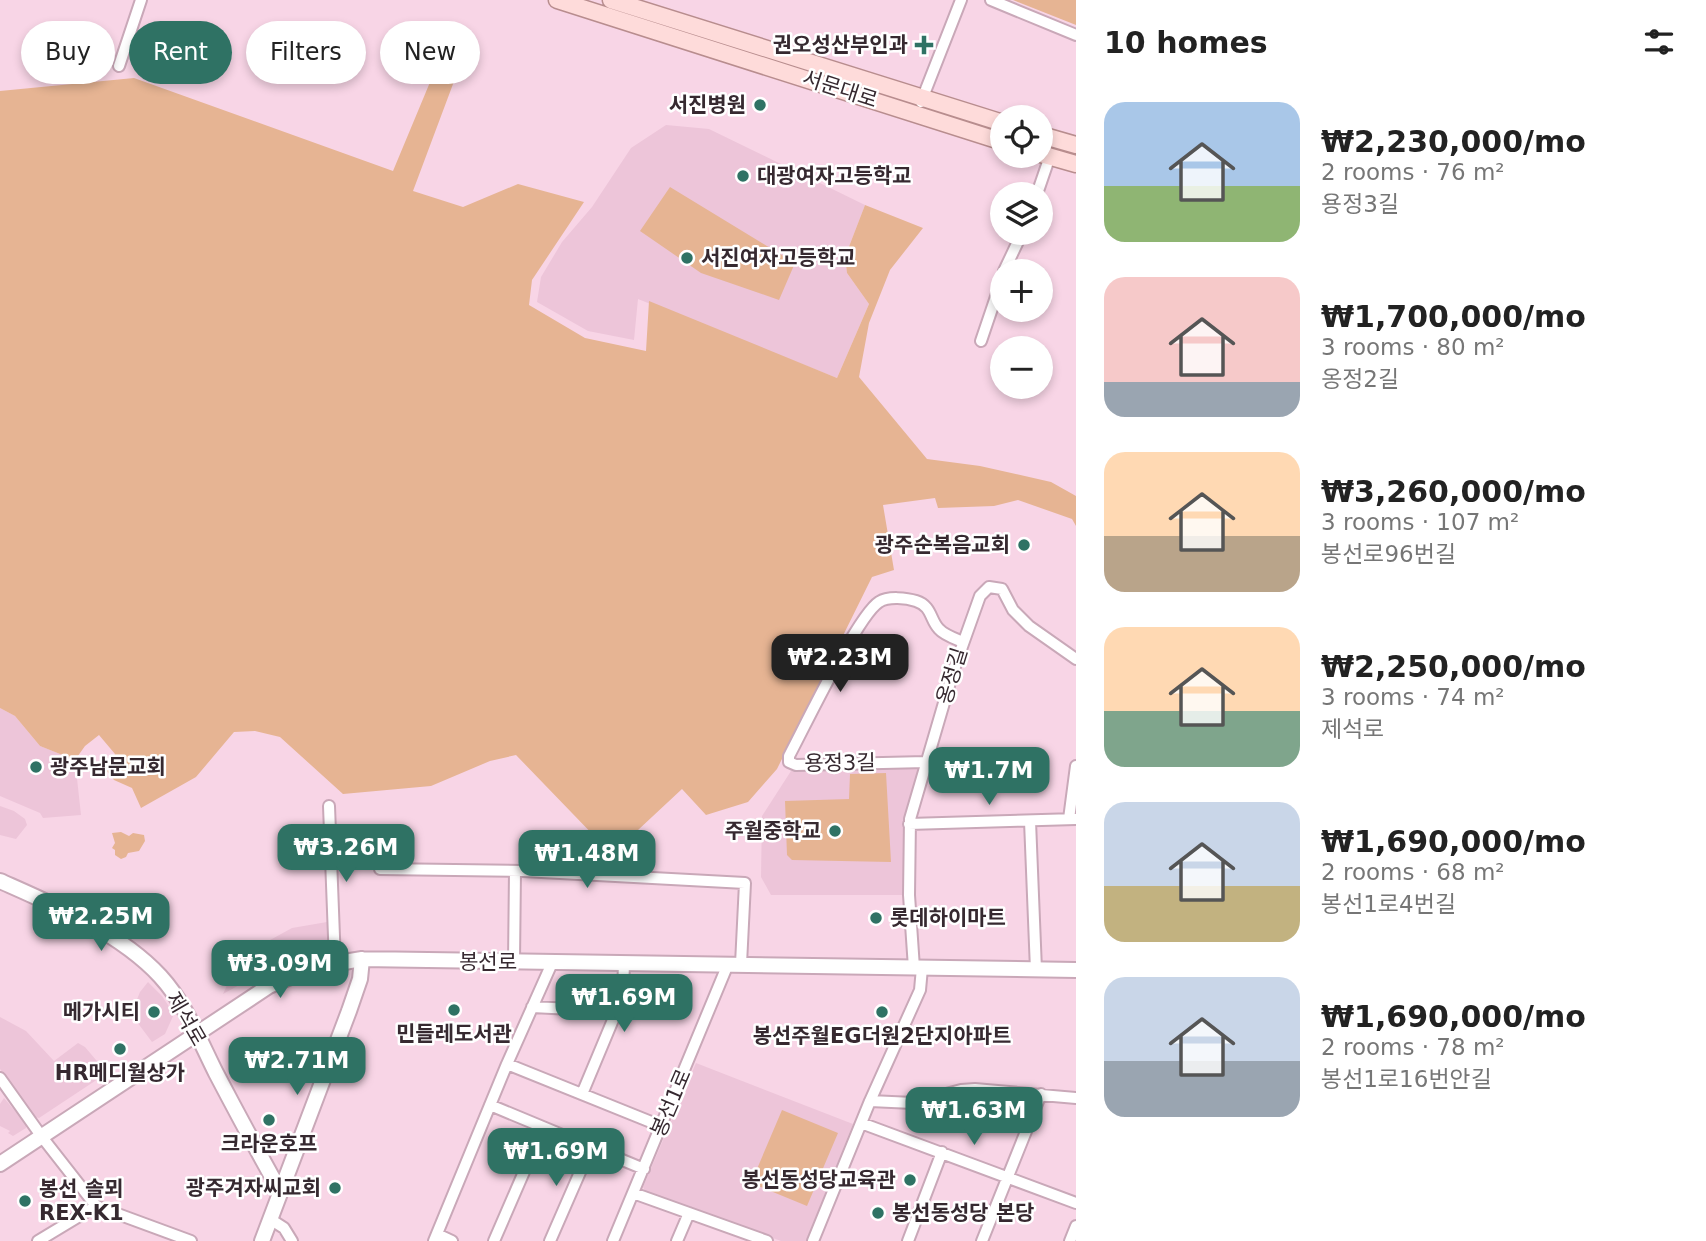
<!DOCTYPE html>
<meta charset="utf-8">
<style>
:root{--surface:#fff;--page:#f6f6f6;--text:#222;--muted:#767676;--accent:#2f7264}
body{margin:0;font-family:"DejaVu Sans","Noto Sans KR",sans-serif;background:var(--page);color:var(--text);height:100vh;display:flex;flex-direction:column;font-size:26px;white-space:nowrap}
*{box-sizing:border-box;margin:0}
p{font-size:23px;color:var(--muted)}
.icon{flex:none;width:38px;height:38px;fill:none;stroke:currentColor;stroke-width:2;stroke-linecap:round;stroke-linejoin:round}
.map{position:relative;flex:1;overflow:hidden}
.details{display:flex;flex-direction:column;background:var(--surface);width:630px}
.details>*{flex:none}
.guide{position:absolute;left:21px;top:21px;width:665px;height:63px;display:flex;gap:14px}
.buttons{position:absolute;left:990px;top:105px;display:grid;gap:14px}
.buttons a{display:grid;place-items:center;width:63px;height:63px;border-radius:50%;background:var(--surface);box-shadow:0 4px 10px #0003;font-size:35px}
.price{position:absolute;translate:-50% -60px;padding:0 16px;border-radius:14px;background:var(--accent);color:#fff;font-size:23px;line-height:46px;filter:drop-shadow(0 2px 4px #0008)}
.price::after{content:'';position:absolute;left:50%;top:42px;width:21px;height:16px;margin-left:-10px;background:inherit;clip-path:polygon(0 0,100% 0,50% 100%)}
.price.current{background:#222;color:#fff}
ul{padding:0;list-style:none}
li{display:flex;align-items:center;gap:21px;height:175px;padding:0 28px}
li span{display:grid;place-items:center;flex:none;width:196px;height:140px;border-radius:21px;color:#555}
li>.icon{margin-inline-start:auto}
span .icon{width:84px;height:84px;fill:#fffc;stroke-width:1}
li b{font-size:30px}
h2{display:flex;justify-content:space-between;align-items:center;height:84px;padding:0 28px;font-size:30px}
.chip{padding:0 24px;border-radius:32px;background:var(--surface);box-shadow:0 4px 10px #0003;font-size:24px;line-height:63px}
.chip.current{background:var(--accent);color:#fff}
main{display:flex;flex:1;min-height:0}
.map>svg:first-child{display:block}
.built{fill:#edc5d9}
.green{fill:#e6b493}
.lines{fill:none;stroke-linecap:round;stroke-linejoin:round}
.street-casing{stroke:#c9a8b8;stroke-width:14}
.secondary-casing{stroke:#c9a8b8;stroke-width:18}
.primary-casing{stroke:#b88d8e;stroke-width:19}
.street{stroke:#fff;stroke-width:10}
.secondary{stroke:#fff;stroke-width:14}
.primary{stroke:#fedbda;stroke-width:16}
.poi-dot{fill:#2f7264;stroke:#fff;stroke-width:2.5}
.labels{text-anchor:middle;stroke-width:5;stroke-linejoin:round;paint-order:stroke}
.poi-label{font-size:21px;font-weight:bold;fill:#362930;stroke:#fff;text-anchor:end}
.street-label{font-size:21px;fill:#362930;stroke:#fff}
</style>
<main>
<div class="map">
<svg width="1076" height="1241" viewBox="0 0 1076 1241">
<rect width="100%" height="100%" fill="#f8d5e6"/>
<path class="built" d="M666,125L709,129L865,205L845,257L847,273L869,304L837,378L638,299L634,340L588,331L537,302L541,277L562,242L592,207L631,148Z
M0,708L15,716L40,746L75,760L81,815L43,818L40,813L0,796Z
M925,766L910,816L909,895H771L761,877L762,816L791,771Z
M0,806L14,811L25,819L27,825L16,839L0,835Z
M327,922L330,947L277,964L223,994L237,963V953L261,945L292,928Z
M148,982L162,996L174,1014L165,1034L152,1042L131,1014L140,992Z
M0,1017L26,1031L54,1061L78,1043L85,1047L107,1073L39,1118L35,1117L0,1069Z
M696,1063L853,1124L806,1241H781L645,1191L643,1187Z
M4,1098L26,1124V1128L13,1136L8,1133L10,1131L0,1126V1104Z"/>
<path class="green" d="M1013,0H1076V25Z
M438,63L459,68L413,191L463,207L518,184L584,202L532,280L529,305L585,338L646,351L649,301L837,378L869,304L847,273L845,257L865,205L923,228L890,270L869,323L859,377L927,459L980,466L1051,482L1076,496V526L1072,519L1018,500L994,506L938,508L935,498L883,505L894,570L872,577L777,769L748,802L706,815L682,789L638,830L651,856L600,842L516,755L490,761L431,786L343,794L280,737L255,731L234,732L196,777L141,808L132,788L114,780L106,770L115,754L99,735L85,746L75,760L40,746L15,716L0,708V91L134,78L393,171Z
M670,187L795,263L779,300L701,273L640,231Z
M886,773L891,862L792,860L787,855L785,801L849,799L850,774Z
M121,832L129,836L133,833L144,835L145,841L139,851L128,853L126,857L121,859L115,855V850L112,848L115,843L112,833Z
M782,1110L838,1133L807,1206L751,1183Z"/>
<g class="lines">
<g class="street-casing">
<path id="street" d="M991,0L1076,35
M119,66L141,0
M921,102L961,0
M1037,194L1050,156
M1004,271L1022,233
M981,341L1003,276
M926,762L796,765L789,762V756C804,728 858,615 879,602C888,596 907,598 916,601C932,606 930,620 939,629C944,635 956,639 963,642
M329,806L335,963
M1069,819L1076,766
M1030,821L1036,970
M909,824L1076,819
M380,869L523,871L745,883L741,964
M514,961L515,871
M914,968L909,895L910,819L953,672L980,596L989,587L1002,589L1013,610L1029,626L1076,659
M532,1007L572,1009L588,1004L620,1003
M507,1064L661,1126
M0,1078L42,1137L96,1206L191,1241
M582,1094L620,1003L623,993L624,963
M870,1101L913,1103L961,1090L975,1089L1076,1098
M490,1105L644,1169
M861,1123L1076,1203
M633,1193L767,1241
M270,1219L284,1228L292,1241
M437,1234L452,1241
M38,1241L96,1206
M434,1241L507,1064L552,963
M494,1241L543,1128
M550,1241L591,1147
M613,1241L728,964
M677,1241L689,1213
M813,1241L870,1101L920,990L922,968
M908,1241L942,1152
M982,1241L1041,1094
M1070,1241L1076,1226"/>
</g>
<g class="secondary-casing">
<path id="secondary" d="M0,881C54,905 119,932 160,976C185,1003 200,1041 216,1073C237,1113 258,1152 280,1191
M0,1164L269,986C299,972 329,964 362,959L1076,970
M262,1241L349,1011L360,979L362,959"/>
</g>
<g class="primary-casing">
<path id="primary" d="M557,0L1003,142
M611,0L1003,123
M1041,135L1076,145
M1041,154L1076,164"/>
</g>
<use href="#street" class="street"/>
<use href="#secondary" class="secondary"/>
<use href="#primary" class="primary"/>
</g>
<g class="poi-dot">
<path d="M920.5 34.5h7v7h7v7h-7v7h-7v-7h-7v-7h7z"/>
<circle cx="760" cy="105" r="7"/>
<circle cx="743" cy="176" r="7"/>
<circle cx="687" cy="258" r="7"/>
<circle cx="1024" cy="545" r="7"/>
<circle cx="36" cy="767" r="7"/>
<circle cx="835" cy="831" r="7"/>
<circle cx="876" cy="918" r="7"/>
<circle cx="454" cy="1010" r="7"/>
<circle cx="154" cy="1012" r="7"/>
<circle cx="882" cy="1012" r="7"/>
<circle cx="120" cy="1049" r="7"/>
<circle cx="269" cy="1120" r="7"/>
<circle cx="910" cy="1180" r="7"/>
<circle cx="335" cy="1188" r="7"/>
<circle cx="25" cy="1201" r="7"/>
<circle cx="878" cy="1213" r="7"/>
</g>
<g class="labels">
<g class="poi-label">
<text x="908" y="52">권오성산부인과</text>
<text x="746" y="112">서진병원</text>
<text x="757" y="183" text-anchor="start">대광여자고등학교</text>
<text x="701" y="265" text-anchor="start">서진여자고등학교</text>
<text x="1010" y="552">광주순복음교회</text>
<text x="50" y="774" text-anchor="start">광주남문교회</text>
<text x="821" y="838">주월중학교</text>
<text x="890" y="925" text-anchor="start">롯데하이마트</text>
<text x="140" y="1019">메가시티</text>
<text x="454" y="1041" text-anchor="middle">민들레도서관</text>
<text x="882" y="1043" text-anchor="middle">봉선주월EG더원2단지아파트</text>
<text x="120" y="1080" text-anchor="middle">HR메디월상가</text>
<text x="269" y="1151" text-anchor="middle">크라운호프</text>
<text x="896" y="1187">봉선동성당교육관</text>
<text x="321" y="1195">광주겨자씨교회</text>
<text x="39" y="1196" text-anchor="start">봉선 솔뫼<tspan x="39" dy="24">REX-K1</tspan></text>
<text x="892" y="1220" text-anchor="start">봉선동성당 본당</text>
</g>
<g class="street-label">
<text transform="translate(840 89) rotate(18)" y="7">서문대로</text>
<text transform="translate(952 676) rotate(-73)" y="7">옹정길</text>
<text transform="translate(840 763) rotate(-1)" y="7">용정3길</text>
<text x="488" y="969">봉선로</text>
<text transform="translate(186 1019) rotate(60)" y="7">제석로</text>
<text transform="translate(671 1103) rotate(-67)" y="7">봉선1로</text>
</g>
</g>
</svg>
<div class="buttons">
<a><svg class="icon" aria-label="locate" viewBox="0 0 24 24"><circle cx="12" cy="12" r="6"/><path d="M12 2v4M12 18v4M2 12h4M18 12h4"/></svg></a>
<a><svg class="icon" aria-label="layers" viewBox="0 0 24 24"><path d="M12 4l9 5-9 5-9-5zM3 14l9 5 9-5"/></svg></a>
<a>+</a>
<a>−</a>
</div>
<b class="price current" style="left:840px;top:694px">₩2.23M</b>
<b class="price" style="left:989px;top:807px">₩1.7M</b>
<b class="price" style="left:346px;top:884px">₩3.26M</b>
<b class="price" style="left:587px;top:890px">₩1.48M</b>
<b class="price" style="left:101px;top:953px">₩2.25M</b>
<b class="price" style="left:280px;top:1000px">₩3.09M</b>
<b class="price" style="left:624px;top:1034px">₩1.69M</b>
<b class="price" style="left:297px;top:1097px">₩2.71M</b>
<b class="price" style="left:974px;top:1147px">₩1.63M</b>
<b class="price" style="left:556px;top:1188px">₩1.69M</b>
<div class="guide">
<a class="chip">Buy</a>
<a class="chip current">Rent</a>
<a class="chip">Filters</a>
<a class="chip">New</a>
</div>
</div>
<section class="details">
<h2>10 homes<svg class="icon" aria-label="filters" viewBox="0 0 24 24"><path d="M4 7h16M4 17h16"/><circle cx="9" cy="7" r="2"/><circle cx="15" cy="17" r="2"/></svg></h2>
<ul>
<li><span style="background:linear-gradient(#a9c7e8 60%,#8fb573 0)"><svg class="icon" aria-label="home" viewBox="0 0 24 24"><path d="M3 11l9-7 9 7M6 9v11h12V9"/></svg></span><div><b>₩2,230,000/mo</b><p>2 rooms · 76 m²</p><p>용정3길</p></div></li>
<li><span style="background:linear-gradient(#f6c9c9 75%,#9aa5b1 0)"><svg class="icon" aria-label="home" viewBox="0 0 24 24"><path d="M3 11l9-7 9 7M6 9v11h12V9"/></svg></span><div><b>₩1,700,000/mo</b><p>3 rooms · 80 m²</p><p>옹정2길</p></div></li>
<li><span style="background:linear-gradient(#ffd9b3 60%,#b9a48a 0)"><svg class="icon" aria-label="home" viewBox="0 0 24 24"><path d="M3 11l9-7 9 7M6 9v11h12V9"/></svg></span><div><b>₩3,260,000/mo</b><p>3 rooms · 107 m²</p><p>봉선로96번길</p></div></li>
<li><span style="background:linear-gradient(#ffd9b3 60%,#7fa58c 0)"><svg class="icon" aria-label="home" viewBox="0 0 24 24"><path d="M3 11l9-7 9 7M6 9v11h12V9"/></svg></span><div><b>₩2,250,000/mo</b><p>3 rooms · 74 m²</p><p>제석로</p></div></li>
<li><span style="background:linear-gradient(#c9d6e8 60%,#c2b280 0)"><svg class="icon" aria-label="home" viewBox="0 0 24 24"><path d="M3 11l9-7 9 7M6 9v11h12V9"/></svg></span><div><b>₩1,690,000/mo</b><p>2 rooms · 68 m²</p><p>봉선1로4번길</p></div></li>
<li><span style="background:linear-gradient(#c9d6e8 60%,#9aa5b1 0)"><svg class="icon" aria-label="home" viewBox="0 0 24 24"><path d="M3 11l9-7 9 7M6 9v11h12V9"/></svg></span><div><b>₩1,690,000/mo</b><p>2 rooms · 78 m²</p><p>봉선1로16번안길</p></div></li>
</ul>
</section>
</main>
